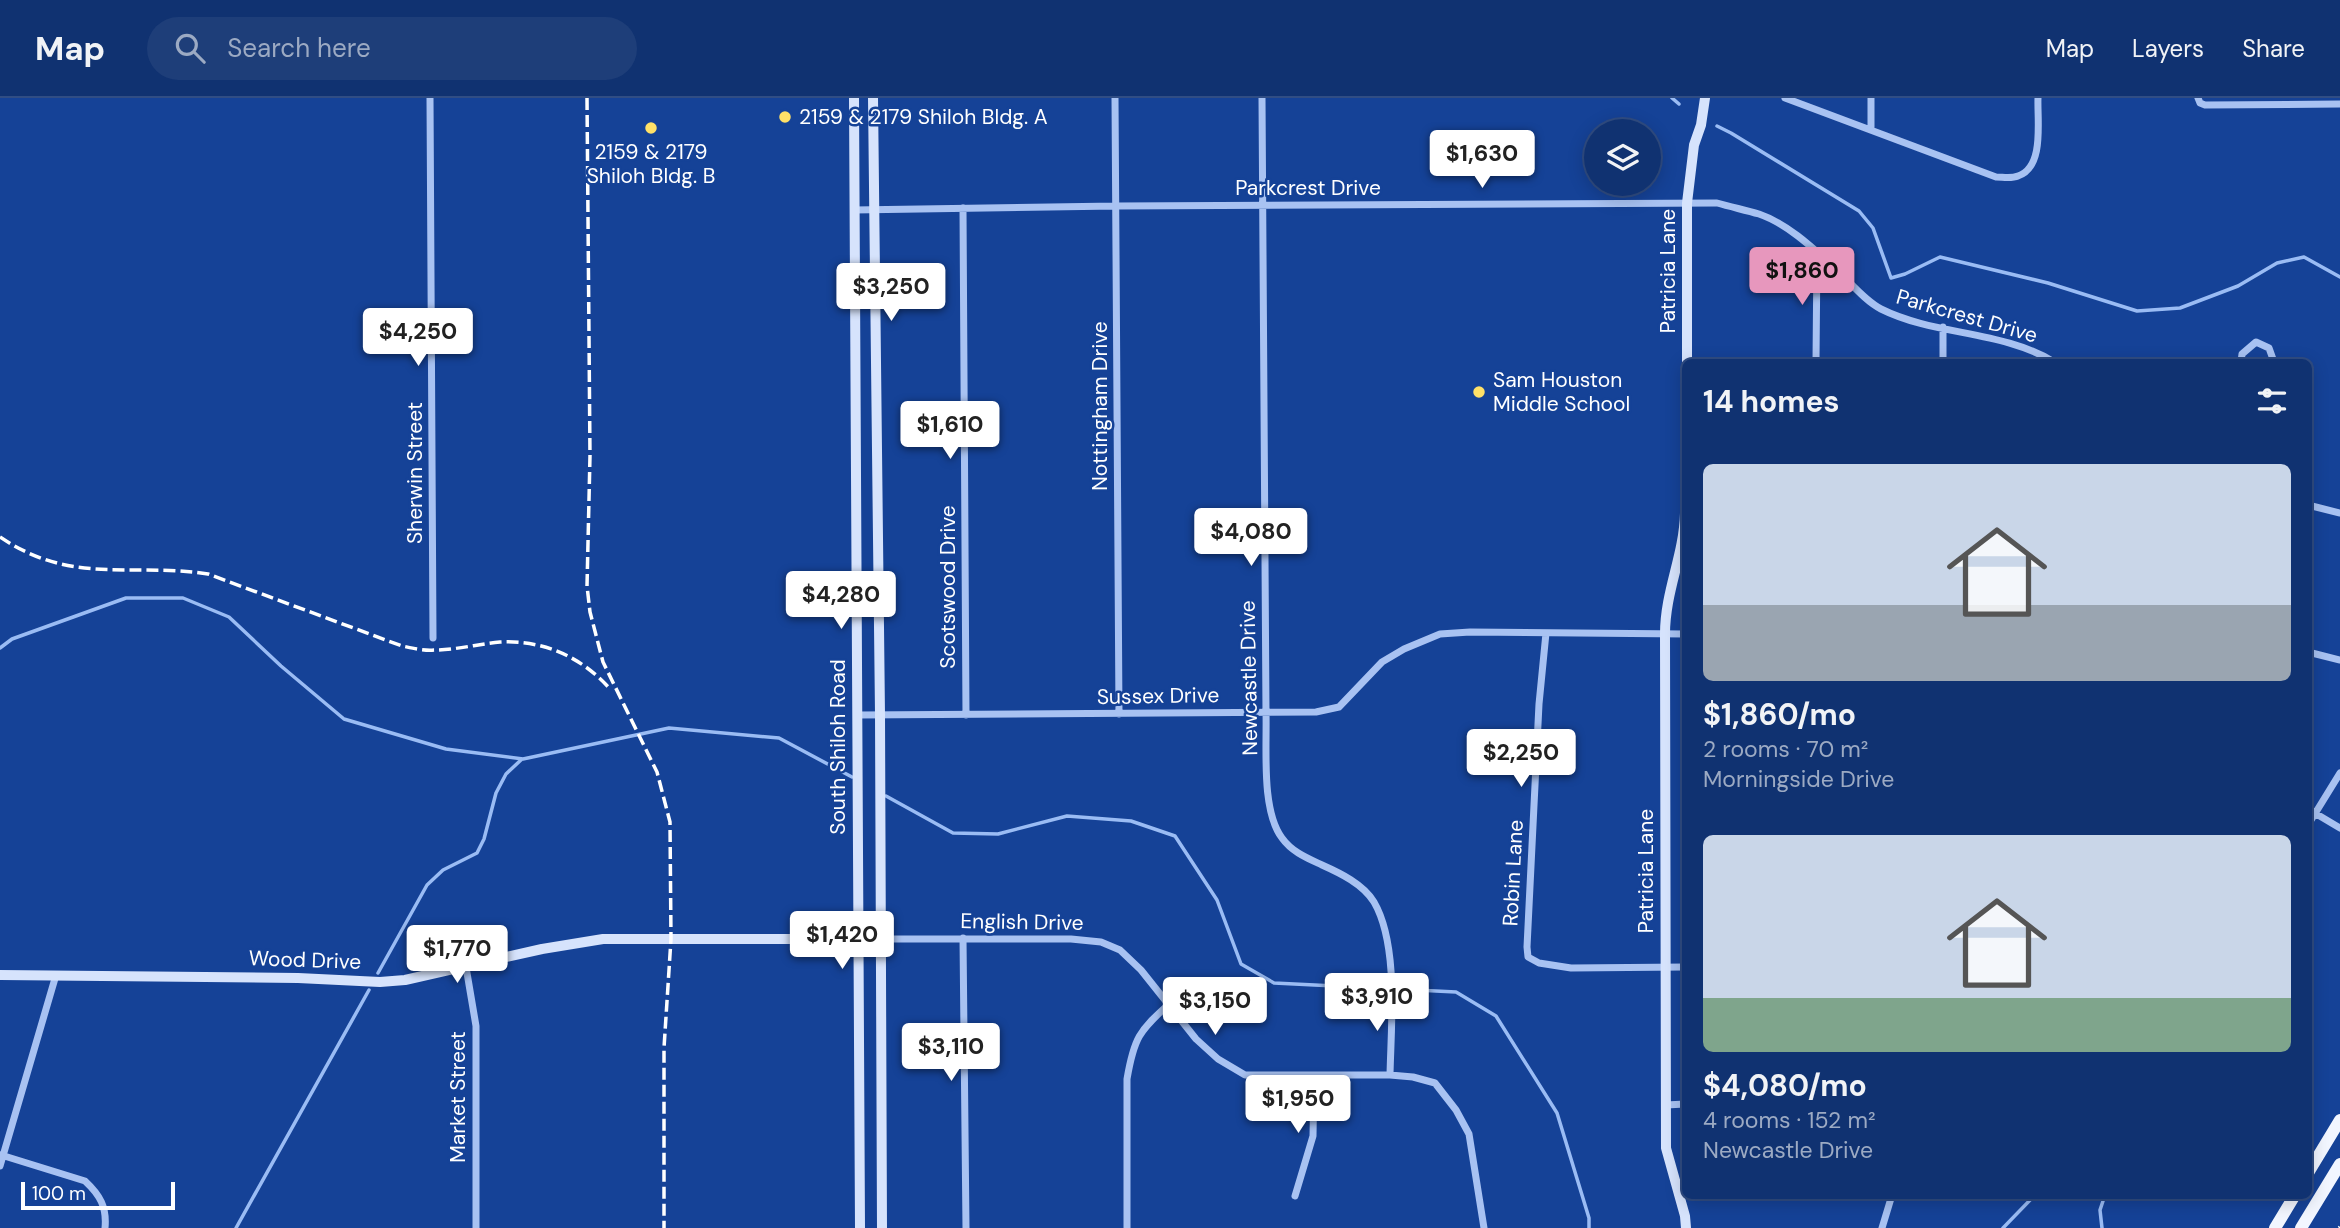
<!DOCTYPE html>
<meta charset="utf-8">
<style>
:root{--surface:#103271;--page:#1e3e79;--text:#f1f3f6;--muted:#9caac3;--line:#304d84;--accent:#e797bd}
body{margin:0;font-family:"DM Sans",sans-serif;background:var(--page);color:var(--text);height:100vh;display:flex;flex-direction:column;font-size:26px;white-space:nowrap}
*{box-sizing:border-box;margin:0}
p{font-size:23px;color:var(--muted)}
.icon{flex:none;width:38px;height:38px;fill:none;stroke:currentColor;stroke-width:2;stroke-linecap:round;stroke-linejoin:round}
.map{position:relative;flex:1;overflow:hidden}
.sheet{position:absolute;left:1682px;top:261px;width:630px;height:840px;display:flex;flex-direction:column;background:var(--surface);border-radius:10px;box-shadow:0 4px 18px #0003,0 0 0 2px var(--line)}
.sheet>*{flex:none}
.tools{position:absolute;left:1584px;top:21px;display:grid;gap:14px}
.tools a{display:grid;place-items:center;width:77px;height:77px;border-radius:50%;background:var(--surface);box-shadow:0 4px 18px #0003,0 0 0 2px var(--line);font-size:35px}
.scale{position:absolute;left:21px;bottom:18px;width:154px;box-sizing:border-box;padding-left:7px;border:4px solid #fff;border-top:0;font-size:19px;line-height:24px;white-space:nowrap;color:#fff;-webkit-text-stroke:5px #154297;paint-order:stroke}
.price{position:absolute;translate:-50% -60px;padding:0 16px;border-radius:7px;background:#fff;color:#222;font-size:23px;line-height:46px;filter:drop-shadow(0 2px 4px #0008)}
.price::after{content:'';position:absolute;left:50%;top:42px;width:21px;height:16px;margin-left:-10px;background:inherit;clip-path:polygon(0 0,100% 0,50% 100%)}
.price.on{background:var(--accent);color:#111}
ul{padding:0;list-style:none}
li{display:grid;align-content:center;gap:14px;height:371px;padding:0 21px}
li span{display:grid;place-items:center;height:217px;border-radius:10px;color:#555}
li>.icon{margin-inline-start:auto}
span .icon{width:126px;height:126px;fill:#fffc;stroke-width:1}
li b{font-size:30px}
h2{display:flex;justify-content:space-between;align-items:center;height:84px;padding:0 21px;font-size:30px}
header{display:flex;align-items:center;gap:42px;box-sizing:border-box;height:98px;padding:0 35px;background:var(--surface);border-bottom:2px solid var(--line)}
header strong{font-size:33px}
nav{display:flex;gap:38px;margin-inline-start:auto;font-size:24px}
.search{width:490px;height:63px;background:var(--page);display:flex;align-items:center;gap:18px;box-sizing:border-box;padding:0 24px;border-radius:38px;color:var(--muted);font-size:26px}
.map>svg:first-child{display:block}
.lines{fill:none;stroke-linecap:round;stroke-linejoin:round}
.stream{stroke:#9abcf4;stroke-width:3.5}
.street{stroke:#a8c2f2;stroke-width:7}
.secondary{stroke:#d6e3fc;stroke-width:10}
.primary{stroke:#f2f6ff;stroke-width:12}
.rail{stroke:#fff;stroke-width:3.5;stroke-dasharray:12 5;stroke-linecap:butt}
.poi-dot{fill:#ffe168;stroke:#154297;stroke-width:2.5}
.labels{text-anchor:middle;stroke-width:5;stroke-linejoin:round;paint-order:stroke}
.poi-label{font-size:21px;fill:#fff;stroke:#154297;text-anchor:start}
.street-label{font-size:21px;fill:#fff;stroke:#154297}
</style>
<header>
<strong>Map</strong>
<div class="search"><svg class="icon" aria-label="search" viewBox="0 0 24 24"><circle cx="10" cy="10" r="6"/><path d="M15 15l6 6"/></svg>Search here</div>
<nav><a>Map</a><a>Layers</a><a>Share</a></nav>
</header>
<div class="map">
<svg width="2340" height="1130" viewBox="0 0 2340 1130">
<rect width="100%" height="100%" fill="#154297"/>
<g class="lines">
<path class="stream" d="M1672,0L1679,6
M1717,28L1731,35L1859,113L1873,130L1891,180L1905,176L1940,159L2048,185L2137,213L2180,210L2238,188L2277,165L2304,159L2340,179
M0,550L12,541L126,500H183L229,519L281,568L344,621L446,651L523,661L669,630L779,640L852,679
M886,698L953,735L998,736L1067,718L1131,723L1175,738L1217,802L1241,866L1274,885L1456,894L1496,918L1557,1015L1589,1120V1130
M378,875L427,787L443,772L477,755L484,741L496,695L506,676L522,661
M236,1130L369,892
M2003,1130L2035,1097
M2102,1130L2100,1112L2105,1097"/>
<path class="street" d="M430,0L433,540
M1115,0L1119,616
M1262,0L1266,615C1267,650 1261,712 1282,740C1292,754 1307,760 1322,767C1340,775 1363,786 1374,804C1399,847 1391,927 1390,977
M1785,0L1996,79C2003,79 2011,81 2018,78C2045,69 2037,22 2038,0
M2198,0L2200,5L2205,7L2340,6
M1871,31V0
M963,110L966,617
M854,112L1116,108L1717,105C1731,109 1745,112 1759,116C1788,126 1814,151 1837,172C1850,184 1865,203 1881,211C1935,238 2002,232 2054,264
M1816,264L1817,153
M1943,264V229
M2241,264L2242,256L2256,244L2269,250L2274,264
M2308,407L2340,415
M1546,535L1539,606L1527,849L1528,859L1539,865L1571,870L1685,869
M2308,554L2340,562
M858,617L1316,614L1339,609L1382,564L1404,551L1440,536L1470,534L1685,536
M2308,711L2340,730
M2308,727L2340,675
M963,840L966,1130
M857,841H1071L1101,844L1120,852L1141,872L1196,941L1218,961L1245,977H1390L1413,979L1435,985L1456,1012L1469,1036L1484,1130
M466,869L476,928V1130
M1666,1007L1685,1006
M1,1057L85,1083C100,1097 107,1109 105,1130
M0,1068L56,877
M1295,1098L1313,1038L1314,978
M1127,1130V981C1134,940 1139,933 1169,906
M1882,1130L1892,1097"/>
<path class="secondary" d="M854,0L860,1130
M873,0L880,616L882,1130
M1687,264V105L1694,47L1701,27L1705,0
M1685,415C1684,458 1665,493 1665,536L1666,1050L1685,1118L1686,1130
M0,877L298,880L380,884L405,882L542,851L603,841H857"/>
<path class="primary" d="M2308,1075L2340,1022
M2275,1130L2295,1097
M2301,1130L2340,1066"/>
<path class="rail" d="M587,0L590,358L587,488L590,514L603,564L657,674L670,724L671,841L664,950V1130
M0,439C73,488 130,464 208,476L402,548C412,550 424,553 434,552C456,552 478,546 500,544C544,542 582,559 611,592
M2339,1130L2340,1129"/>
</g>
<g class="poi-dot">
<circle cx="785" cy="19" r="7"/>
<circle cx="651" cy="30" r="7"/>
<circle cx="1479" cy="294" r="7"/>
</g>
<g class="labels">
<g class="poi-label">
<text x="799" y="26">2159 &amp; 2179 Shiloh Bldg. A</text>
<text x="651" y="61" text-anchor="middle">2159 &amp; 2179<tspan x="651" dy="24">Shiloh Bldg. B</tspan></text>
<text x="1493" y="289">Sam Houston<tspan x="1493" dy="24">Middle School</tspan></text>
</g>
<g class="street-label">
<text x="1308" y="97">Parkcrest Drive</text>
<text transform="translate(1668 173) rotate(-90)" y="7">Patricia Lane</text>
<text transform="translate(1967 218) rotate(16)" y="7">Parkcrest Drive</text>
<text transform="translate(1100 308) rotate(-90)" y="7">Nottingham Drive</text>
<text transform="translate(415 375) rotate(-90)" y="7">Sherwin Street</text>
<text transform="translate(948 489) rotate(-90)" y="7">Scotswood Drive</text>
<text transform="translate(1249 580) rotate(-91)" y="7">Newcastle Drive</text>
<text transform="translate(1158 598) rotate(-1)" y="7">Sussex Drive</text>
<text transform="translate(838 649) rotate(-90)" y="7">South Shiloh Road</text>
<text transform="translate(1646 773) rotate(-90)" y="7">Patricia Lane</text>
<text transform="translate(1513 775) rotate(-87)" y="7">Robin Lane</text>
<text transform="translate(1022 824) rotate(1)" y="7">English Drive</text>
<text transform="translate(305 862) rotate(2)" y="7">Wood Drive</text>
<text transform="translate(458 999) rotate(-90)" y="7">Market Street</text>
</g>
</g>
</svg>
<div class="tools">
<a><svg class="icon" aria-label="layers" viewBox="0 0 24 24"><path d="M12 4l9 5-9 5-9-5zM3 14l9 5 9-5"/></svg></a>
</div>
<div class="scale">100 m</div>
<b class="price" style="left:1482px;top:92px">$1,630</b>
<b class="price on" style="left:1802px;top:209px">$1,860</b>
<b class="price" style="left:891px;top:225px">$3,250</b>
<b class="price" style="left:418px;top:270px">$4,250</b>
<b class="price" style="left:950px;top:363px">$1,610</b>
<b class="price" style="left:1251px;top:470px">$4,080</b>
<b class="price" style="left:841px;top:533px">$4,280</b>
<b class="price" style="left:1521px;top:691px">$2,250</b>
<b class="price" style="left:842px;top:873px">$1,420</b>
<b class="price" style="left:457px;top:887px">$1,770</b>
<b class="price" style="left:1377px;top:935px">$3,910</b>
<b class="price" style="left:1215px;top:939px">$3,150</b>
<b class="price" style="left:951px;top:985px">$3,110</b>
<b class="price" style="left:1298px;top:1037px">$1,950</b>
<section class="sheet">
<h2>14 homes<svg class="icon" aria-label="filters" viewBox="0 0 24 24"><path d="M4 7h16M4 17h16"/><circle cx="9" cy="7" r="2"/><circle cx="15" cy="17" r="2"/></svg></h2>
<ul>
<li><span style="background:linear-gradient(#c9d6e8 65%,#9aa5b1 0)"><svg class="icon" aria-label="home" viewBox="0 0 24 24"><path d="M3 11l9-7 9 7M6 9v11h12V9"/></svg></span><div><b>$1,860/mo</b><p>2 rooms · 70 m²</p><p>Morningside Drive</p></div></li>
<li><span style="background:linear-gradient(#c9d6e8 75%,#7fa58c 0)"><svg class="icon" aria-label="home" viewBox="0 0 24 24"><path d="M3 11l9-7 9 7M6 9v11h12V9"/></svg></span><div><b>$4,080/mo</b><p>4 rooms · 152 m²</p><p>Newcastle Drive</p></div></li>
</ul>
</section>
</div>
